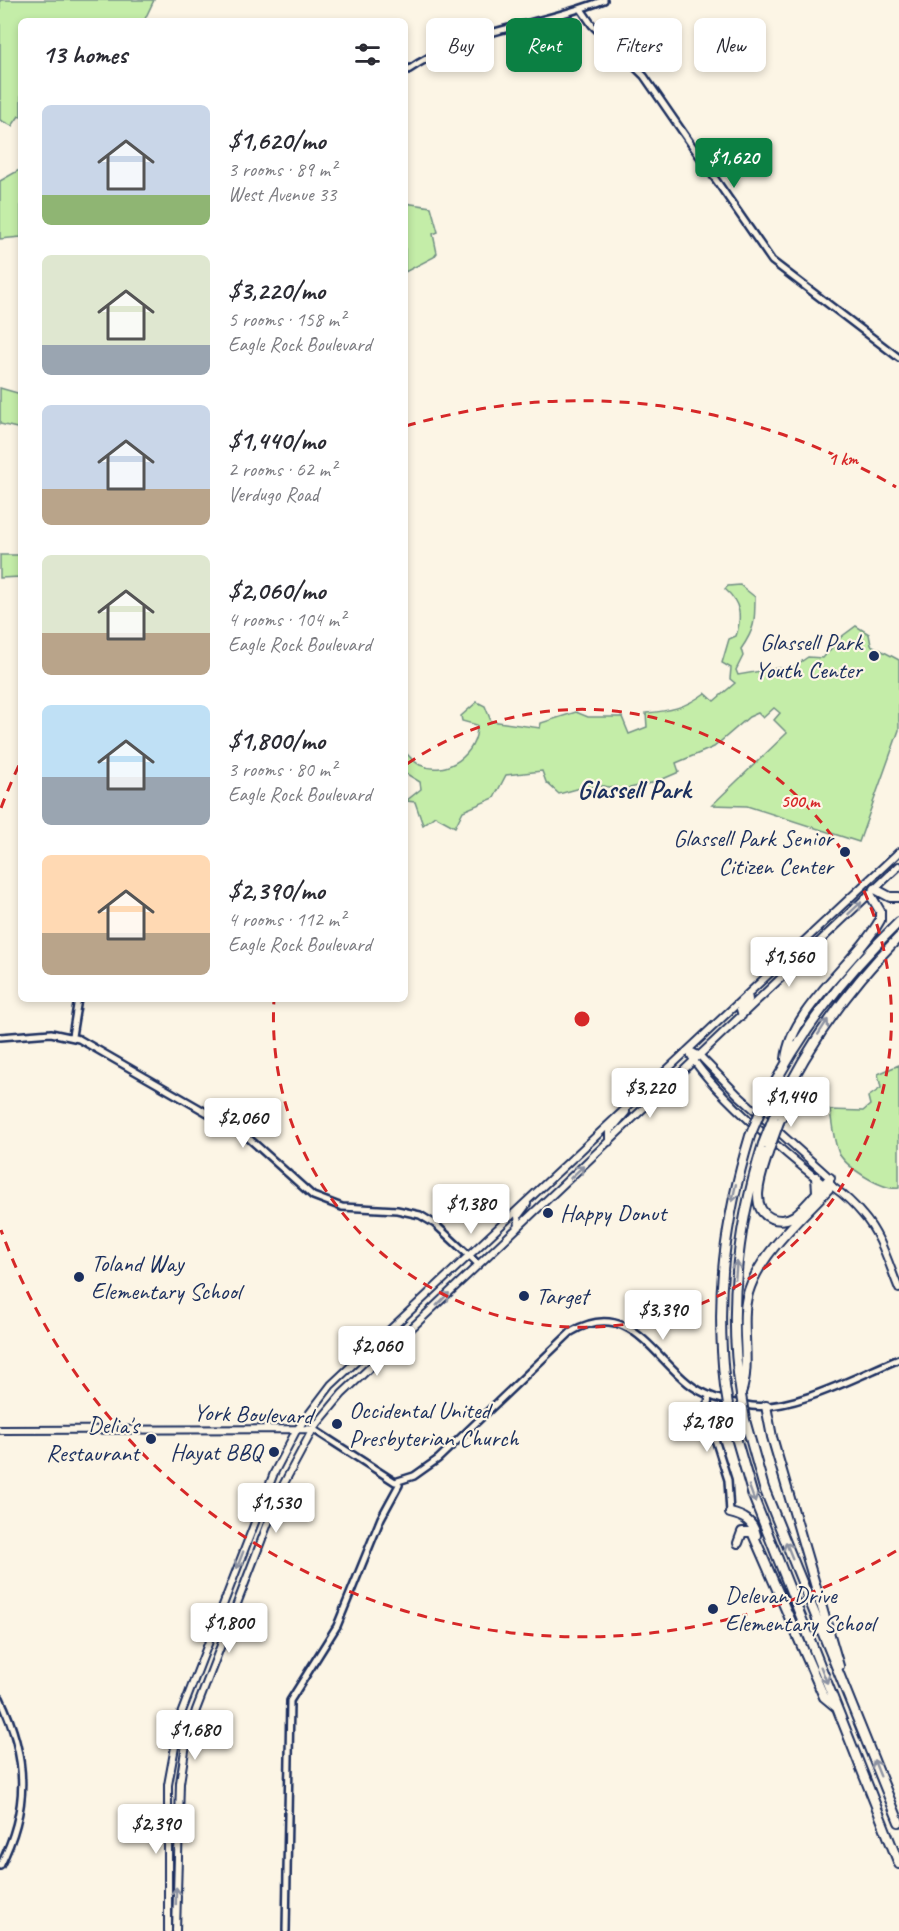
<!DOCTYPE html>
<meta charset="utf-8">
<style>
:root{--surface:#fff;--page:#f2f2f3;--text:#2b2b33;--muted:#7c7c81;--accent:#0b8043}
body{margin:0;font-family:Caveat,sans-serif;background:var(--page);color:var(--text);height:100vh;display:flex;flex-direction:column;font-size:22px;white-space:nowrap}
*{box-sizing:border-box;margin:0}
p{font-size:20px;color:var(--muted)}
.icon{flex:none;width:33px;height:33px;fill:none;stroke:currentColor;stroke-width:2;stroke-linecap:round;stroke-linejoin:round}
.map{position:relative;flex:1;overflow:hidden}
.details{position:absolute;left:18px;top:18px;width:390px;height:984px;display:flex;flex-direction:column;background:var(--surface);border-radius:9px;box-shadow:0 3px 9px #0003}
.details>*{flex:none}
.hud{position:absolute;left:426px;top:18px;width:382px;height:54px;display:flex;gap:12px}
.price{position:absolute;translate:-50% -51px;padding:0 14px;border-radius:6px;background:#fff;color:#222;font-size:20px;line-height:39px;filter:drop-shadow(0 2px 3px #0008)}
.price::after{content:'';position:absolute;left:50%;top:36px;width:18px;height:14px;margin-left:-9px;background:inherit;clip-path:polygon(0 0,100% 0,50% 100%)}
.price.selected{background:var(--accent);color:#fff}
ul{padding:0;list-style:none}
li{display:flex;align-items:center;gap:18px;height:150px;padding:0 24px}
li span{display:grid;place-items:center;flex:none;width:168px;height:120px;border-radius:9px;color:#555}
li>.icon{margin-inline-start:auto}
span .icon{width:72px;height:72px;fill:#fffc;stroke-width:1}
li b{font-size:26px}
h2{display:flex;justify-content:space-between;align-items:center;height:72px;padding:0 24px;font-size:26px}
.tag{padding:0 21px;border-radius:9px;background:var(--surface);box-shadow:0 3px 9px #0003;font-size:21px;line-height:54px}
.tag.selected{background:var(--accent);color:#fff}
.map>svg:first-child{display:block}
.green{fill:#c4eda8;stroke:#708e83;stroke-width:1.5}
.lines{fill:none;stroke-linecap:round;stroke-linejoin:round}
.tertiary-casing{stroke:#1b2f5e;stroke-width:10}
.secondary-casing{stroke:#1b2f5e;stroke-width:10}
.motorway-casing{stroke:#1b2f5e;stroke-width:12}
.tertiary{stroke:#fcf5e5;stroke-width:5}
.secondary{stroke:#fcf5e5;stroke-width:6}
.motorway{stroke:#fcf5e5;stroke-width:8}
.motorway-bridge-casing{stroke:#1b2f5e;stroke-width:12;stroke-linecap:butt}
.motorway-bridge{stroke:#fcf5e5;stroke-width:8}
.oneway{stroke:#8c92a2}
.ring{fill:none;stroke:#d62828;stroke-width:3;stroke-dasharray:10 8}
.poi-dot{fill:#1b2f5e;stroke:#fcf5e5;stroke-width:2}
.labels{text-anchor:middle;stroke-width:4.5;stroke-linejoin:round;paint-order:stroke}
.poi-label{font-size:24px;fill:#1b2f5e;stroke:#fcf5e5;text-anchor:start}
.street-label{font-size:24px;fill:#1b2f5e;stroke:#fcf5e5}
.neighbourhood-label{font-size:26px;font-weight:bold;fill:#1b2f5e;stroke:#fcf5e5}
.centre{fill:#d62828;stroke:#fcf5e5;stroke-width:3}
.ring-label{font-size:18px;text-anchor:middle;font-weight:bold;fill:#d62828;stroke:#fcf5e5;stroke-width:4.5;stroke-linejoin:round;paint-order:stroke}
</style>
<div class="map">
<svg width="899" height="1931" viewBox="0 0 899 1931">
<rect width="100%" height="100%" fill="#fcf5e5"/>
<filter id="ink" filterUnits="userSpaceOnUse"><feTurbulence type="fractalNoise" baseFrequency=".0167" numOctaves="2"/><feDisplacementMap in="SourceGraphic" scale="12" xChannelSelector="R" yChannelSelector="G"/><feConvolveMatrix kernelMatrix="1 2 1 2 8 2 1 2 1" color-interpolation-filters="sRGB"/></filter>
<g filter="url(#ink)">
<path class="green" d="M0,0H154L144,21H21V117L19,116L12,126L0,120Z
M21,169V237L0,239V181Z
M405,203L431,207L438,232L433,234L437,253L434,257L405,272Z
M0,388L21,394V429L0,424Z
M0,555H21V577L0,578Z
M740,585L755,597C755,621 755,629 741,649L743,656L736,670L738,675L778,668L789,670L808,657L823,658L841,637L856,626L869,634L871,645L899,660V730L859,842L747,806L712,805L787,733L774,720L780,713L774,708L763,718L758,713L749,717L714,747L676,763L679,772L656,782L621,790L604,786L584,787L559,794L546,782L542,771L506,775L494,798L463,811L455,827L435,816L423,825L415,802L406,801L421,789L420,782L405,773V752C410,757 414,762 420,765C447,777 478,754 477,725L462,721L461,716L477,702L485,706L491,721L540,728L541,723L576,712L588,717H622L629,734L647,727L646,713C670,711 685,708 705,693L714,701L735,683L730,679L731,668L722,663L729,639L736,636C742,617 741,603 725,589L728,586Z
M899,1065V1188C883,1191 843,1166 838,1151C833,1138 832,1123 830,1110L863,1111L870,1105L868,1097L881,1088L878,1074Z"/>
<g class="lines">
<g class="tertiary-casing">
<path id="tertiary" d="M581,9L592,25L644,76L772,261L899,358
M405,72C471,26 533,29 604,0
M72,1036L78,999
M0,1037L51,1033L79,1039L244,1134L313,1196L342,1207L397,1210L420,1215L435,1224L478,1264
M709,1395L707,1414L728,1480L730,1513
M313,1429L395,1482L414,1476L438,1459L571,1332C627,1299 651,1353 688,1383C705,1397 730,1403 752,1406C793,1411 860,1375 899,1359
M0,1698C28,1757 30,1808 0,1866
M286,1931L290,1701L337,1626L381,1518L399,1485"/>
</g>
<g class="secondary-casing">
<path id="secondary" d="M742,1016L740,1009L749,1000L748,994
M688,1050C705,1086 787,1155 821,1182C824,1185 829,1185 833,1187C843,1194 855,1205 863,1215C881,1235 889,1265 899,1289
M688,1050L700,1056L738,1095L830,1178V1183
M609,1142V1132L626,1112V1107
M519,1227L518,1216L527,1204
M0,1430L313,1429
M168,1931V1785L181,1714L274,1473L296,1431L331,1385L899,852
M176,1931L180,1783L186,1744L196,1710L282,1487L313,1429L342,1394L899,866"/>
</g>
<g class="motorway-casing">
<path id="motorway" d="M875,889L890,897H899
M786,1059C791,1009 857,962 880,920V911L870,894
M763,1105C800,1033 841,978 899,922
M774,1116C806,1048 846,990 899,937
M779,1122L793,1092V1079
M769,1150C764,1168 746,1208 771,1218C779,1221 788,1220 794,1216C807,1207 818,1190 830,1178
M816,1177L817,1191
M725,1386C715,1297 724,1222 750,1136
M741,1393C750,1368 743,1338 745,1311C747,1263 800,1220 831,1186
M741,1395C727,1309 737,1227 763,1144
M766,1406L772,1437L839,1666
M730,1417L753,1496L899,1864
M745,1420L764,1488L899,1822
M730,1513C743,1516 753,1521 756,1535
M738,1543L742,1532H752L824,1697L836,1707"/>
</g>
<use href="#tertiary" class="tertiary"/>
<use href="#secondary" class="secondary"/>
<use href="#motorway" class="motorway"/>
<g class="motorway-bridge-casing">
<path id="motorway-bridge" d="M750,1136L763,1105
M763,1144L774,1116
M769,1150L779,1122
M725,1386L730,1417
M741,1395L745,1420"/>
</g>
<use href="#motorway-bridge" class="motorway-bridge"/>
</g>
<defs><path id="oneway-shaft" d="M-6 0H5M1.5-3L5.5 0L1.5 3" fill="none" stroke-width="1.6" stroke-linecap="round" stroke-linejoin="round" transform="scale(1.5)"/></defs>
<g class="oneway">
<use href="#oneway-shaft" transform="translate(855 908) rotate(-43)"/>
<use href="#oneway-shaft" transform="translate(823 1027) rotate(-57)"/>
<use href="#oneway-shaft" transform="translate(577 1172) rotate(-43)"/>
<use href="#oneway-shaft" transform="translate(734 1193) rotate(102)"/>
<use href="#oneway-shaft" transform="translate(736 1270) rotate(-85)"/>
<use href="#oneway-shaft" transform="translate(443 1299) rotate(-45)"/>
<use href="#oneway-shaft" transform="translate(752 1494) rotate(70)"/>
<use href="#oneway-shaft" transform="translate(789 1550) rotate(-112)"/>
<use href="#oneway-shaft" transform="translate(240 1560) rotate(111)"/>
<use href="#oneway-shaft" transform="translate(824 1675) rotate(68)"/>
<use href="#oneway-shaft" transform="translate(877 1768) rotate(-112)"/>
<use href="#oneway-shaft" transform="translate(176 1896) rotate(-89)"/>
</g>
</g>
<g class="ring">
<path d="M407 764A309 309 0 1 1 274 1000"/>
<path d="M896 1551A618 618 0 0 1 1 1230M1 808A618 618 0 0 1 20 763M406 426A618 618 0 0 1 896 487"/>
</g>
<g class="poi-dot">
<circle cx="874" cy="656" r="6"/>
<circle cx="845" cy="852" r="6"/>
<circle cx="548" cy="1213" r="6"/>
<circle cx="79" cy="1277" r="6"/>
<circle cx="524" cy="1296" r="6"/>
<circle cx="337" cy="1424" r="6"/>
<circle cx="151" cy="1439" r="6"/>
<circle cx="274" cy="1452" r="6"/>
<circle cx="713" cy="1609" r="6"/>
</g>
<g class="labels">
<g class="poi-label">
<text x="862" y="650" text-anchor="end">Glassell Park<tspan x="862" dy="28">Youth Center</tspan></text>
<text x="833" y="846" text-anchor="end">Glassell Park Senior<tspan x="833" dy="28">Citizen Center</tspan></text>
<text x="560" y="1221">Happy Donut</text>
<text x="91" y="1271">Toland Way<tspan x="91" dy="28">Elementary School</tspan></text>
<text x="536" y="1304">Target</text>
<text x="349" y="1418">Occidental United<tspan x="349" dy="28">Presbyterian Church</tspan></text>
<text x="139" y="1433" text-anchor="end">Delia's<tspan x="139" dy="28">Restaurant</tspan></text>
<text x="262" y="1460" text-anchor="end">Hayat BBQ</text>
<text x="725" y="1603">Delevan Drive<tspan x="725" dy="28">Elementary School</tspan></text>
</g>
<g class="street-label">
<text transform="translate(253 1414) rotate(2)" y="8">York Boulevard</text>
</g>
<g class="neighbourhood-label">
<text x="634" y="798">Glassell Park</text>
</g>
</g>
<circle cx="582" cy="1019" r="9" class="centre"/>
<g class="ring-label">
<text x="843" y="465">1 km</text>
<text x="800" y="807">500 m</text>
</g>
</svg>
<b class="price selected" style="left:734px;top:189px">$1,620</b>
<b class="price" style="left:789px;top:988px">$1,560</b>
<b class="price" style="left:650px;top:1119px">$3,220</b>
<b class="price" style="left:791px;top:1128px">$1,440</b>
<b class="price" style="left:243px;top:1149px">$2,060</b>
<b class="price" style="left:471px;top:1235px">$1,380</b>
<b class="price" style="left:663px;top:1341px">$3,390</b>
<b class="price" style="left:377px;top:1377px">$2,060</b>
<b class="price" style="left:707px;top:1453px">$2,180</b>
<b class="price" style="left:276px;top:1534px">$1,530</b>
<b class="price" style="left:229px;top:1654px">$1,800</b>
<b class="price" style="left:195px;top:1761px">$1,680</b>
<b class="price" style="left:156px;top:1855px">$2,390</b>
<div class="hud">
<a class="tag">Buy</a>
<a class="tag selected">Rent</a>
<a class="tag">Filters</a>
<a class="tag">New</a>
</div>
<section class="details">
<h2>13 homes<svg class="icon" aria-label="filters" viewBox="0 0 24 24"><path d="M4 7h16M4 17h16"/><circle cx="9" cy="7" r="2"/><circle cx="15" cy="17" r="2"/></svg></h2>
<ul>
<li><span style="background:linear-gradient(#c9d6e8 75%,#8fb573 0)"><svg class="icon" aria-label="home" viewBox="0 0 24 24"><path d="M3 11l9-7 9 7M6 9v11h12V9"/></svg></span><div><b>$1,620/mo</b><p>3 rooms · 89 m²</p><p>West Avenue 33</p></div></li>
<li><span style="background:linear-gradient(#dfe7d0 75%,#9aa5b1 0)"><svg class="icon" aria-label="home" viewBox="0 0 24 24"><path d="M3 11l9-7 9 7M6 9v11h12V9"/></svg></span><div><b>$3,220/mo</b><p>5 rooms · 158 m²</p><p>Eagle Rock Boulevard</p></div></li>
<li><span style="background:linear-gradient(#c9d6e8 70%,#b9a48a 0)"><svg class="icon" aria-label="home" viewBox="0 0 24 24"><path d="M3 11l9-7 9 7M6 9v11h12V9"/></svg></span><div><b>$1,440/mo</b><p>2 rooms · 62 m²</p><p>Verdugo Road</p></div></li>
<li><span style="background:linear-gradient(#dfe7d0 65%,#b9a48a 0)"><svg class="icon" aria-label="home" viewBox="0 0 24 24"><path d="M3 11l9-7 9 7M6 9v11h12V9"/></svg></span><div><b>$2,060/mo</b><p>4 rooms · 104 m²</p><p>Eagle Rock Boulevard</p></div></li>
<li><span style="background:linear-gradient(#bfe0f5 60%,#9aa5b1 0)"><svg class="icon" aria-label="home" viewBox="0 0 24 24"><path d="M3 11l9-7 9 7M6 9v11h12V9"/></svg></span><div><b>$1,800/mo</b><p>3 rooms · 80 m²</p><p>Eagle Rock Boulevard</p></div></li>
<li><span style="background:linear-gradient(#ffd9b3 65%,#b9a48a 0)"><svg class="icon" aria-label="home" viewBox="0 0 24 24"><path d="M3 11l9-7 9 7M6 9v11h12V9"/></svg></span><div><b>$2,390/mo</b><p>4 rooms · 112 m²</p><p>Eagle Rock Boulevard</p></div></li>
</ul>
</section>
</div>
